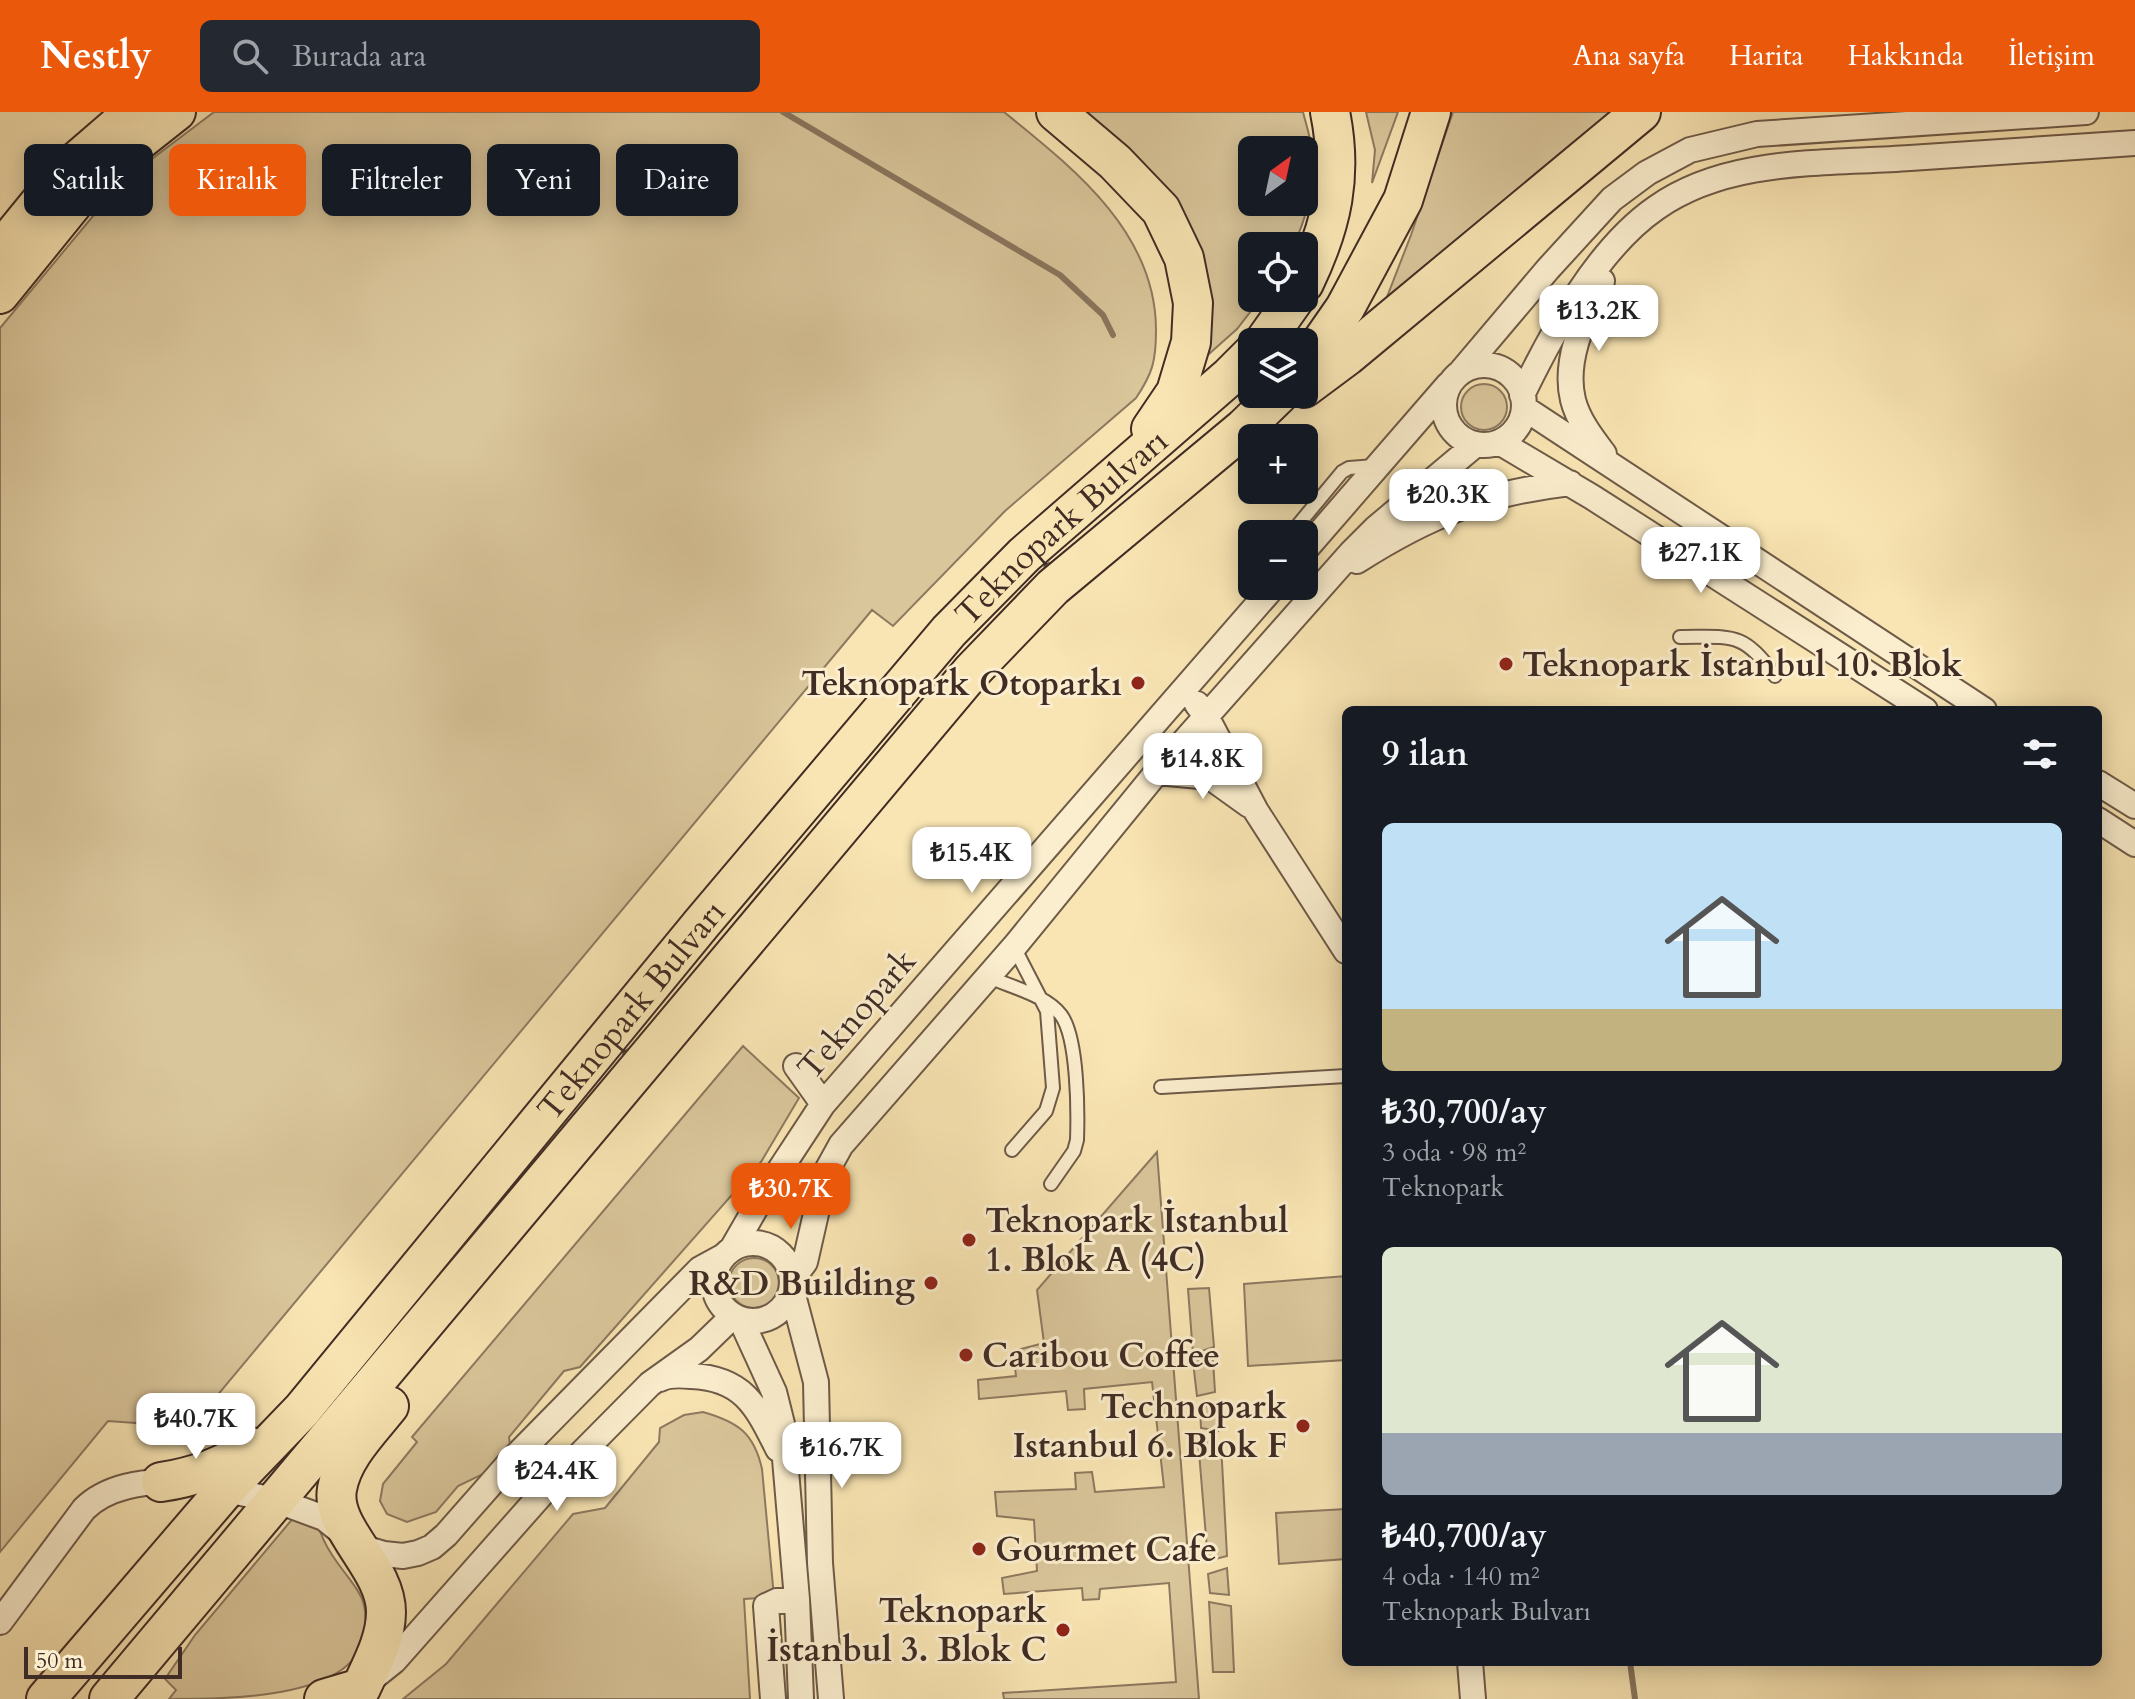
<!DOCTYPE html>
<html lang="tr">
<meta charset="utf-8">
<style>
:root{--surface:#171b24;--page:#242831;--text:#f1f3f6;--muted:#9ea1a6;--accent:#ea580c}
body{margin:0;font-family:Cardo,serif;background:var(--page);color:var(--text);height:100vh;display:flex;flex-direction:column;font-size:30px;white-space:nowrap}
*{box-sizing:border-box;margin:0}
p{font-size:26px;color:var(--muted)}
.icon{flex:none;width:44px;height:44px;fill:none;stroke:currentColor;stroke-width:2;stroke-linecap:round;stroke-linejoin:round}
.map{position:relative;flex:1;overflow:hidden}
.drawer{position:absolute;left:1342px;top:594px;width:760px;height:960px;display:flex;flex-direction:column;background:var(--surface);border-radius:12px;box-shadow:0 4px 20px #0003}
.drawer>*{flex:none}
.guide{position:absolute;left:24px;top:32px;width:760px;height:72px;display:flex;gap:16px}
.needle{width:52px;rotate:33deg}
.tools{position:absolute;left:1238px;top:24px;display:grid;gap:16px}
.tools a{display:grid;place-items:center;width:80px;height:80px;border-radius:12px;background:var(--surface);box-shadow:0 4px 20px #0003;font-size:40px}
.scale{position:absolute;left:24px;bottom:20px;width:158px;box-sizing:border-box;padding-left:8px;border:4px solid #402c25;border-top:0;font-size:22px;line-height:28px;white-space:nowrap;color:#402c25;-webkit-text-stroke:6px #fbeece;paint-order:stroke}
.price{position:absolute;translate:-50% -68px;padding:0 18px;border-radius:16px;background:#fff;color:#222;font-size:26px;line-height:52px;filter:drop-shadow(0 2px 4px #0008)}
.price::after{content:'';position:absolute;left:50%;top:48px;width:24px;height:18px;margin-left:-12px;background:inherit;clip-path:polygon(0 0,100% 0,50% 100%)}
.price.selected{background:var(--accent);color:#fff}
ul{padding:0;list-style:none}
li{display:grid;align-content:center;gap:16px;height:424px;padding:0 40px}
li span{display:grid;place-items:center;height:248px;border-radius:12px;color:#555}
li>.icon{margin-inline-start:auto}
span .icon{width:144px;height:144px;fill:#fffc;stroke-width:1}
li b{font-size:34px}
h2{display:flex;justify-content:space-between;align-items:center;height:96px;padding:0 40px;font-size:34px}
.pill{padding:0 28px;border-radius:12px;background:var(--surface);box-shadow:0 4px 20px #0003;font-size:28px;line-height:72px}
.pill.selected{background:var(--accent);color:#fff}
header{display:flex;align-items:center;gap:48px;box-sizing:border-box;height:112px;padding:0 40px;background:var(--accent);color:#fff}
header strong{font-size:38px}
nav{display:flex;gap:44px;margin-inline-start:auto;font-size:28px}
.search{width:560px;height:72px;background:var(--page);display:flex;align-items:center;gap:20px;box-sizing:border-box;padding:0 28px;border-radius:12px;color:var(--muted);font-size:30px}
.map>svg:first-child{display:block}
.green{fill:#dac69b;stroke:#8d7960;stroke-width:2;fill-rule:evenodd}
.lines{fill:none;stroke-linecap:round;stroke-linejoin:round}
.stream{stroke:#89755d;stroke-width:6}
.service-casing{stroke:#6e5a48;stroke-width:16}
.minor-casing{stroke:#6e5a48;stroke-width:28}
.primary-casing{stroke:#402c25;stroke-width:40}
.trunk-casing{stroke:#402c25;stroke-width:42}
.service{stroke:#fbeece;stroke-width:12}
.minor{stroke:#fbeece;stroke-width:24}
.primary{stroke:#f9e5b3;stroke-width:36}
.trunk{stroke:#f9e5b3;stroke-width:38}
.poi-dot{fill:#8f2418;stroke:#fbeece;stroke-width:3}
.labels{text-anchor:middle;stroke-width:6;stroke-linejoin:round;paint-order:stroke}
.street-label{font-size:34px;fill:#402c25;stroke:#fbeece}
.poi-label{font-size:34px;font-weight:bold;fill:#402c25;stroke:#fbeece;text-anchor:start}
</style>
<header>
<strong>Nestly</strong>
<div class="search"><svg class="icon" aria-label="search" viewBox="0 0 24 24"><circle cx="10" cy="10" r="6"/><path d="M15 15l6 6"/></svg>Burada ara</div>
<nav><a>Ana sayfa</a><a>Harita</a><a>Hakkında</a><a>İletişim</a></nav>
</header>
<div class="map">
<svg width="2135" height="1587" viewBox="0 0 2135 1587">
<rect width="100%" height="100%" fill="#f9e5b3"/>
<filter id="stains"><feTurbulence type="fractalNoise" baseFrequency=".0025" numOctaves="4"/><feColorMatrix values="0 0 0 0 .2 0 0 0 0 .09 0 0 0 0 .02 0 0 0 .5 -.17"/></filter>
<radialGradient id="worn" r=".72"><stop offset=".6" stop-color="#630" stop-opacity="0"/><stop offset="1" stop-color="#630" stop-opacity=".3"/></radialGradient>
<path class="green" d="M214,0H1004C1073,56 1156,120 1156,218C1156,248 1153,261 1136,286L1005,399L893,514L872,498L191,1315L108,1309L0,1440V216L103,92L136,59Z
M1077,0H1303C1307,16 1313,33 1313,49C1314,77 1305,110 1293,134H1252V186H1261L1237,217L1201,249L1205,201ZM1252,38H1304V90H1252Z
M1366,0H1398L1372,71L1375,38Z
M1453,0H1626L1380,203L1411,123Z
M1461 295a23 23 0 1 1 46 0a23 23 0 1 1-46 0Z
M743,934L799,986L761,1050L580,1255L564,1259L509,1325L512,1348L458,1374L436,1400L407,1410L387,1402L380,1389L383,1372L417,1330L412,1325Z
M1157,1040L1199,1587H1004L1003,1581L1176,1570L1169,1471L1100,1477L1099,1487L1083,1488L1082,1476L1004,1482L1002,1466L1037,1459L1034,1408L997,1404L995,1380L1076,1377L1075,1361L1092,1360L1095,1380L1164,1375L1152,1270L1084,1277L1085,1297L1068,1298L1066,1279L979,1287L978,1268L1016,1264L1013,1239L1044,1231L1037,1178Z
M729 1171a25 25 0 1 1 50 0a25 25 0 1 1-50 0Z
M1346,1164V1248L1248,1254L1244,1172Z
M1209,1176L1214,1235L1193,1242L1188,1177Z
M1213,1248L1215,1280L1197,1284L1193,1250Z
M1217,1293L1218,1319L1201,1316L1200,1295Z
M703,1300C738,1310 754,1321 762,1357L774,1485L744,1487L750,1587H403L446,1552L573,1402L605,1396L659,1330L660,1316L684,1303Z
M1198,1328L1221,1331L1227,1444L1208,1449Z
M314,1389C316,1419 327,1438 345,1461C351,1469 358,1477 362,1487C367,1500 366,1515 363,1529C347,1587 227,1587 169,1587L176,1578L165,1567L195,1523L305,1392Z
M1346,1397V1447L1279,1452L1276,1401Z
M1227,1456L1229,1483L1210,1481L1208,1462Z
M1209,1490L1231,1494L1234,1560H1213Z"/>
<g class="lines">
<path class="stream" d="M783,0L1060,163L1103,203L1113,223
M1630,1550L1635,1587"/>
<g class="service-casing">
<path id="service" d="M1294,422L1298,413L1342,360L1349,356L1375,354
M1680,525C1731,525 1744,519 1775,564
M989,865C1011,875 1046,883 1061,903C1078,926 1078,1000 1077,1028L1074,1039L1051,1072
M1161,975L1346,964
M1012,1038L1046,999L1053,976L1047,899L1014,835"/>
</g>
<g class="minor-casing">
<path id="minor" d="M1602,169C1585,205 1563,247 1573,288C1578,308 1592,326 1604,342
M1444 293a40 40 0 1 1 80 0a40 40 0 1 1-80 0Z
M1460,261L1548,157L1612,87L1647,61L1690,38L1757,22L2086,0
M1522,283C1553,219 1597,137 1656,96C1728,45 1826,52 1910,46C1985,41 2060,36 2135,31
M1524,296L1984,598
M1499,330L1592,385L1925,598
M1304,439L1448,273
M1357,449C1429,403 1485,381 1570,371
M1197,592L1206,604L1256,699L1346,839
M1157,660L1210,665L1249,693
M2098,671L2135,694
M2098,708L2135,732
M796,954L823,992
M714 1170a39 39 0 1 1 78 0a39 39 0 1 1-78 0Z
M732,1137L762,1085L823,992L1274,474
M793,1166L805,1150L825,1062L841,1033L1014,835L1157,660L1351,441L1376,416L1476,332
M792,1179L816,1270L820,1451L831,1587
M741,1208L774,1280L782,1312L797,1487L801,1587
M660,1267C669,1262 680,1263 691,1264C744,1266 757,1295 778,1337
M218,1376L278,1389L324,1406L360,1435L384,1442L403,1444L418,1441L432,1435L446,1423L512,1348L700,1157L722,1145
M0,1510L84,1397C106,1375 144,1368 174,1371
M1470,1550L1473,1587
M369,1569L394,1549L547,1376L650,1272L699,1237L733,1204
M773,1587L766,1494L777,1489L797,1487"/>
</g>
<g class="primary-casing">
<path id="primary" d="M0,138L66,57L132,0
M0,183L86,77L115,49L177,0"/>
</g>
<g class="trunk-casing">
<g id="trunk">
<path d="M1056,0L1115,50L1161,98L1184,146L1193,191L1191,230L1176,280L1151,317"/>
<path d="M1304,171C1332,113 1343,64 1330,0"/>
<path d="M1264,230L1295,186"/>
<path d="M1304,255L1345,196L1403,88L1431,0"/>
<path d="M1304,276L1347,244L1641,0"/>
<path d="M161,1370C194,1365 224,1355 251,1335"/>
<path id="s1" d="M46,1587L226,1377L302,1298L702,811L949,519L1024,443L1230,264L1252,242"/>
<path d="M109,1587L972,559L1053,475L1244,316L1279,282"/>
<path d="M324,1587L361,1576C372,1552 386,1527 386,1500C386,1455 330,1417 337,1377C342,1345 370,1318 389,1294"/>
</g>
</g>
<use href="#service" class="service"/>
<use href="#minor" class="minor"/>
<use href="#primary" class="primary"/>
<use href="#trunk" class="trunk"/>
</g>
<g class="poi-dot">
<circle cx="1506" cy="552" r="8"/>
<circle cx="1138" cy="571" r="8"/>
<circle cx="969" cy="1128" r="8"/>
<circle cx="931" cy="1171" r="8"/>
<circle cx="966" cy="1243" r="8"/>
<circle cx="1303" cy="1314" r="8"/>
<circle cx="979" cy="1437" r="8"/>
<circle cx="1063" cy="1518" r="8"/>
</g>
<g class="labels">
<g class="street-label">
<text dy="12" stroke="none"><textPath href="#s1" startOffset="1552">Teknopark Bulvarı</textPath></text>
<text dy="12" stroke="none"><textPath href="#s1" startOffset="904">Teknopark Bulvarı</textPath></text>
<text transform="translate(856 902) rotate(-49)" y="12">Teknopark</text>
</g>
<g class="poi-label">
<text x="1522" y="564">Teknopark İstanbul 10. Blok</text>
<text x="1122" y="583" text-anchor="end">Teknopark Otoparkı</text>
<text x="985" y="1120">Teknopark İstanbul<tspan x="985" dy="39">1. Blok A (4C)</tspan></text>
<text x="915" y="1183" text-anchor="end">R&amp;D Building</text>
<text x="982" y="1255">Caribou Coffee</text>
<text x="1287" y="1306" text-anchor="end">Technopark<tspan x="1287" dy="39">Istanbul 6. Blok F</tspan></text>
<text x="995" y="1449">Gourmet Cafe</text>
<text x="1047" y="1510" text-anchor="end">Teknopark<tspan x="1047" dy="39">İstanbul 3. Blok C</tspan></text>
</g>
</g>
<rect width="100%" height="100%" filter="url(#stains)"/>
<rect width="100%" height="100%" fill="url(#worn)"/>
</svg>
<div class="tools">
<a><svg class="needle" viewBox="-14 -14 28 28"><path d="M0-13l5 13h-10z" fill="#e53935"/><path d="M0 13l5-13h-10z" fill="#9ea1a6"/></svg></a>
<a><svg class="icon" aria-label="locate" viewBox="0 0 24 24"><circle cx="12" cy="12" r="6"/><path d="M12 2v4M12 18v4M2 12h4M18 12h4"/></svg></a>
<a><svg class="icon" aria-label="layers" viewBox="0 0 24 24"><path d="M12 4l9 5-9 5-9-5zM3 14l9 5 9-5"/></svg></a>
<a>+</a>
<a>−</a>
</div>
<div class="scale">50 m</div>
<b class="price" style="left:1599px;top:241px">₺13.2K</b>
<b class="price" style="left:1449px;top:425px">₺20.3K</b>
<b class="price" style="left:1701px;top:483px">₺27.1K</b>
<b class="price" style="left:1203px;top:689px">₺14.8K</b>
<b class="price" style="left:972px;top:783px">₺15.4K</b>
<b class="price selected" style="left:791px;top:1119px">₺30.7K</b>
<b class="price" style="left:196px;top:1349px">₺40.7K</b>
<b class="price" style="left:842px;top:1378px">₺16.7K</b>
<b class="price" style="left:557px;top:1401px">₺24.4K</b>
<div class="guide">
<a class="pill">Satılık</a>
<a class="pill selected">Kiralık</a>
<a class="pill">Filtreler</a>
<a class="pill">Yeni</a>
<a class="pill">Daire</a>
</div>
<section class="drawer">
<h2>9 ilan<svg class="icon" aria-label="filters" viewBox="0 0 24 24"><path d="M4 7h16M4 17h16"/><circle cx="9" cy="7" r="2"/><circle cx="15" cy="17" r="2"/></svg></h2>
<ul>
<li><span style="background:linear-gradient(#bfe0f5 75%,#c2b280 0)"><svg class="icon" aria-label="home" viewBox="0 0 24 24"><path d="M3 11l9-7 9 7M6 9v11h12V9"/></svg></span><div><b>₺30,700/ay</b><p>3 oda · 98 m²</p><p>Teknopark</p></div></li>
<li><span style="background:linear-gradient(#dfe7d0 75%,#9aa5b1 0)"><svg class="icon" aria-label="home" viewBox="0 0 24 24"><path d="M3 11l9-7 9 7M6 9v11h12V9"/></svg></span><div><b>₺40,700/ay</b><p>4 oda · 140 m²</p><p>Teknopark Bulvarı</p></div></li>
</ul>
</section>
</div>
